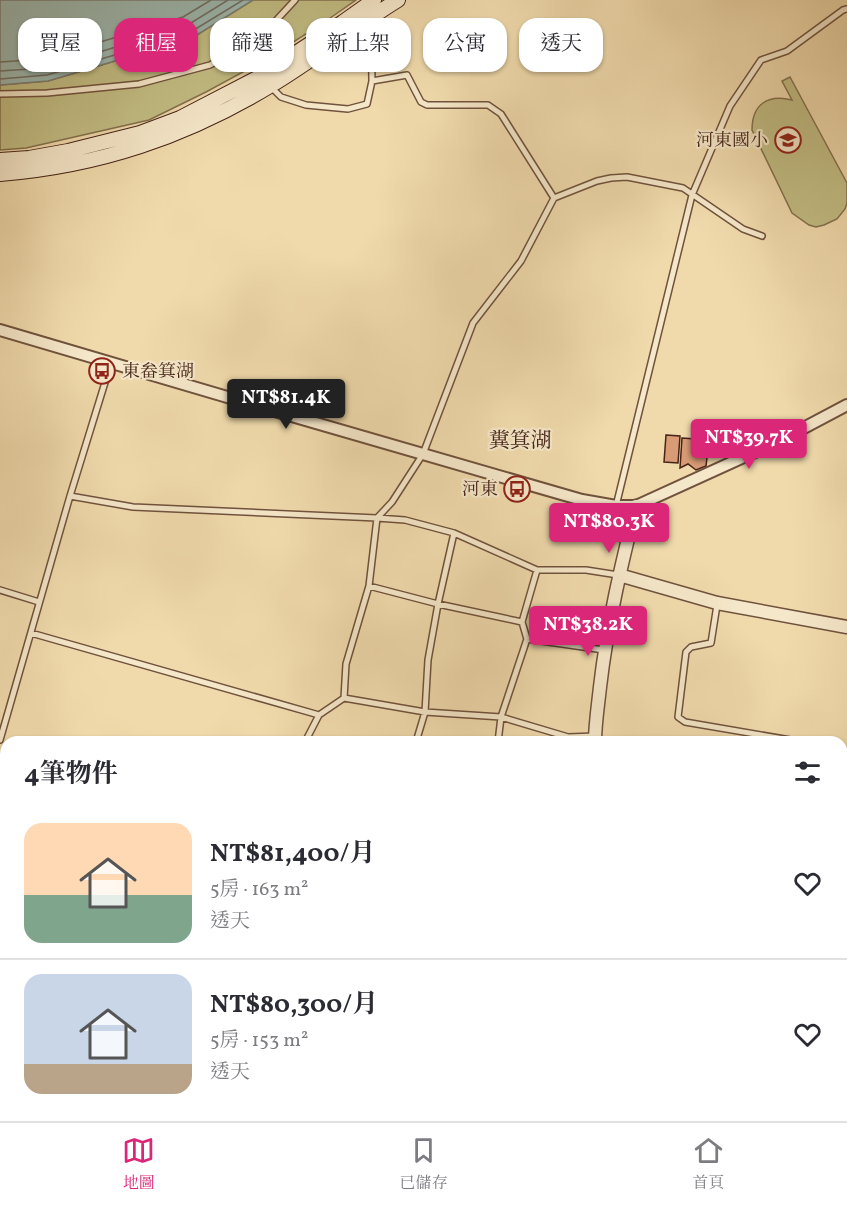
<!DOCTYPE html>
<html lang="zh-TW">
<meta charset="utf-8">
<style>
:root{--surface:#fff;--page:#f2f2f3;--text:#2b2b33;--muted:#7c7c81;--line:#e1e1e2;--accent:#db2777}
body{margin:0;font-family:Vollkorn,"Noto Serif TC",serif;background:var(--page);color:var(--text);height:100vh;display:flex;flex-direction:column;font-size:22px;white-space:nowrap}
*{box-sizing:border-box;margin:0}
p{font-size:20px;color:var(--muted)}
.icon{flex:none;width:33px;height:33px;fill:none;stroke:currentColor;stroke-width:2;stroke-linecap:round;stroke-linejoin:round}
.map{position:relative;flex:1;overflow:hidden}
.drawer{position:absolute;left:0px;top:736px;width:848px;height:386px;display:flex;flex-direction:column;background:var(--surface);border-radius:18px 18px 0 0;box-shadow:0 2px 4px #0004}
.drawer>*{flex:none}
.hud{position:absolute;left:18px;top:18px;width:812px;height:54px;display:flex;gap:12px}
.price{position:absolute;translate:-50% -51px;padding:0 14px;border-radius:6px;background:var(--accent);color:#fff;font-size:20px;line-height:39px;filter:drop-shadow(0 2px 3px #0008)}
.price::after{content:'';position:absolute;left:50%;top:36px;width:18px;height:14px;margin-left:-9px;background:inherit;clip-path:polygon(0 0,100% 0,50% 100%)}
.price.current{background:#222;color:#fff}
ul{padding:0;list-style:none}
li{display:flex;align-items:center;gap:18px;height:150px;padding:0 24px}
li+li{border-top:2px solid var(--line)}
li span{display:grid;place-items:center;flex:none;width:168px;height:120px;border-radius:18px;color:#555}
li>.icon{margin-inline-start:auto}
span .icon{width:72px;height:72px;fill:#fffc;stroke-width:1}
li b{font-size:26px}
h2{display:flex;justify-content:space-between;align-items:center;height:72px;padding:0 24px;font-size:26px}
.pill{padding:0 21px;border-radius:18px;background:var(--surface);box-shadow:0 2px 4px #0004;font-size:21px;line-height:54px}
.pill.current{background:var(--accent);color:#fff}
.tabs{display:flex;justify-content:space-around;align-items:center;height:84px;border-top:2px solid var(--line);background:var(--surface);font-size:16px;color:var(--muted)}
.tabs a{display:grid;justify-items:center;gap:3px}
.tabs .current{color:var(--accent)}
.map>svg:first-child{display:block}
.green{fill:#c2bd84;stroke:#84704e;stroke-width:1.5}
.water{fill:#9cb9b1;stroke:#7a7d74;stroke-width:1.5}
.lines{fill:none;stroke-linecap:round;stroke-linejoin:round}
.shore{stroke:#716e64;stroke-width:1.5}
.building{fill:#d99b76;stroke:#462418;stroke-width:1.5}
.service-casing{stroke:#70523d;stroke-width:8}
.minor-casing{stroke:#70523d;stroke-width:14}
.tertiary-casing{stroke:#70523d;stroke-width:15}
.secondary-casing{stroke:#462418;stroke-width:16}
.motorway-casing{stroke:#462418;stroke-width:21}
.service{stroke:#f5e7c9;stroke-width:5}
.minor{stroke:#f5e7c9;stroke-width:10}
.tertiary{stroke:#f5e7c9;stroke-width:12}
.secondary{stroke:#f5e7c9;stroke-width:14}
.motorway{stroke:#f0daac;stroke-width:18}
.labels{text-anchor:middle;stroke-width:4.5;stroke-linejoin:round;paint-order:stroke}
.poi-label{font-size:18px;fill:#462418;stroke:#f5e7c9;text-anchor:end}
.quarter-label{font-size:21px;fill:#462418;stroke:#f5e7c9}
</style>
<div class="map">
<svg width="847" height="1121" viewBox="0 0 847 1121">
<rect width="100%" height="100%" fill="#f0daac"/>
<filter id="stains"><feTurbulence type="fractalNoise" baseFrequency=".00333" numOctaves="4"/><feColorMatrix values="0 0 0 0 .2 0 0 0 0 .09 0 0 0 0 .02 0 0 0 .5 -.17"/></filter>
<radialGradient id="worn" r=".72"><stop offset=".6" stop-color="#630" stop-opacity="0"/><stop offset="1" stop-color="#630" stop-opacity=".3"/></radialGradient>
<path class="green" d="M253,0H356L323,23L267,59L206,92L149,120L26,148L0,150V85L48,81L192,38Z
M790,77L847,183V203L845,209L837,219L824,225L816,227L809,225L792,213L752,130C752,104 768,94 792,100L782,81Z
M0,1019L6,1021V1116H540L541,1121H0Z"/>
<path class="water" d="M0,0H253L192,38L48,81L0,85Z"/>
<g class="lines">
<path class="shore" d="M0,62L44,59L183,17L211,0
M0,71L46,68L186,26L228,0
M0,79L47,75L189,33L243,0"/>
</g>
<path class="building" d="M666,435L680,436L678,463L664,462Z
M682,438L709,440L706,466L696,470L688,464L680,468Z"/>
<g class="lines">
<g class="service-casing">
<path id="service" d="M371,20L372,81
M271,87L281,97L306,105L348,109L367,104L372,81L407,75L421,102L427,105H488L501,114L554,198L521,261L473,323L423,454L392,502L377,518L369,586L346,664L344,698
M0,94L47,93L139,84L210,65L259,39L295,0
M554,198L597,181L611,178L627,177L683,188L743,229L762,236
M70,496L133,507L377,518L405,520L454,533L537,570H586L618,575
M585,503L628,539
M616,506L692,195L730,106L761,60L787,51L843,10L847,9
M369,586L438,604L522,622
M0,590L39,602
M717,605L711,643L691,647L686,652L678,717L685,722L802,742
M31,633L319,715L344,698L425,712L501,717L568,737L595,736
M527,639L604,650
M0,740L70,496L111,363
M305,742L319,715
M416,742L425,712L428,660L438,604L454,533
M498,742L501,717L527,639L522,622L537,570
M842,750L847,751
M842,867H847
M0,906L6,907"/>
</g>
<g class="minor-casing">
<path id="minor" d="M0,330L302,419L582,500L616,506H636L781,440L847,405"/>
</g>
<g class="tertiary-casing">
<path id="tertiary" d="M619,575L717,603L847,627
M595,742C595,724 598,706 600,687C607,626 621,566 636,506
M602,1116V1121"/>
</g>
<g class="secondary-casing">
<path id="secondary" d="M0,160L29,158L68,151L140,133L180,118L261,76L343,22L374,0
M0,174C99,166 185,137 270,86C314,60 354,27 398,0"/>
</g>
<g class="motorway-casing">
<path id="motorway" d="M842,1069L847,1057
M842,1108L847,1096
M816,1121L818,1116"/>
</g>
<use href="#service" class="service"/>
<use href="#minor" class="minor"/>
<use href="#tertiary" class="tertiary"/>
<use href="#secondary" class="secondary"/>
<use href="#motorway" class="motorway"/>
</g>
<defs>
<g id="school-ring" transform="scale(1.35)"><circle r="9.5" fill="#f5e7c9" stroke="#8f2418" stroke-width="1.5"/><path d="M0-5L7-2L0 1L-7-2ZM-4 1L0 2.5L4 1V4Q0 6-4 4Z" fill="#8f2418"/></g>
<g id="bus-ring" transform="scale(1.35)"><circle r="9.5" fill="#f5e7c9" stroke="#8f2418" stroke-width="1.5"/><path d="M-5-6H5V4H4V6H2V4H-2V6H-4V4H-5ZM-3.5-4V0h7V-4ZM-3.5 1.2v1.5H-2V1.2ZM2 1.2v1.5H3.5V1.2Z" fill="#8f2418"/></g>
</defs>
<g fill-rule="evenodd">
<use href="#school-ring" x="788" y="140"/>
<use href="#bus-ring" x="102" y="371"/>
<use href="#bus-ring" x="517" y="489"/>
</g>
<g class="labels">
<g class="poi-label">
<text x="768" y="146">河東國小</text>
<text x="122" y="377" text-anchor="start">東畚箕湖</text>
<text x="498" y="495">河東</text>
</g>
<g class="quarter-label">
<text x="520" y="447">糞箕湖</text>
</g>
</g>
<rect width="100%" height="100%" filter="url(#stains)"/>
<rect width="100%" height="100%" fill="url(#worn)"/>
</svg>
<b class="price current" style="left:286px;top:430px">NT$81.4K</b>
<b class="price" style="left:749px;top:470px">NT$39.7K</b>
<b class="price" style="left:609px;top:554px">NT$80.3K</b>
<b class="price" style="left:588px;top:657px">NT$38.2K</b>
<div class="hud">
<a class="pill">買屋</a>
<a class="pill current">租屋</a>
<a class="pill">篩選</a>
<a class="pill">新上架</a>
<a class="pill">公寓</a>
<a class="pill">透天</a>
</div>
<section class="drawer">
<h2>4筆物件<svg class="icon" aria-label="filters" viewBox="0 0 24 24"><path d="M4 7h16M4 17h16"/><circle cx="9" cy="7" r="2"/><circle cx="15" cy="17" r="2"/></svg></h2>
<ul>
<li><span style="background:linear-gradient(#ffd9b3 60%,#7fa58c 0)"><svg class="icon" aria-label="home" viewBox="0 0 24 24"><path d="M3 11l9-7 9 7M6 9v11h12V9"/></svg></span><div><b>NT$81,400/月</b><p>5房 · 163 m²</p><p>透天</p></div><svg class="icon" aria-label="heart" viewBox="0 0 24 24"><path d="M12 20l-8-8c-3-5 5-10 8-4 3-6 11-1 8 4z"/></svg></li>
<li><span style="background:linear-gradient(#c9d6e8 75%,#b9a48a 0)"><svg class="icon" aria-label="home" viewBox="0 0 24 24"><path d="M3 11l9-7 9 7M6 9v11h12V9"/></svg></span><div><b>NT$80,300/月</b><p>5房 · 153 m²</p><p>透天</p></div><svg class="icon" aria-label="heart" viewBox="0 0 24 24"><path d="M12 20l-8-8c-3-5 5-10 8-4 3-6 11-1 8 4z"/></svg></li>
</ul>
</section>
</div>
<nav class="tabs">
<a class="current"><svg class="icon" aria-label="map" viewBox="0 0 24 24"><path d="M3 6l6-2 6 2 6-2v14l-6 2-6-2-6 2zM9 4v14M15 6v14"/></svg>地圖</a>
<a><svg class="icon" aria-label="saved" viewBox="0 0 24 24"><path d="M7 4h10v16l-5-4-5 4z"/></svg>已儲存</a>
<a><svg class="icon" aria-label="home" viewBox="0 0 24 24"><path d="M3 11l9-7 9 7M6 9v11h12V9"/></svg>首頁</a>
</nav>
